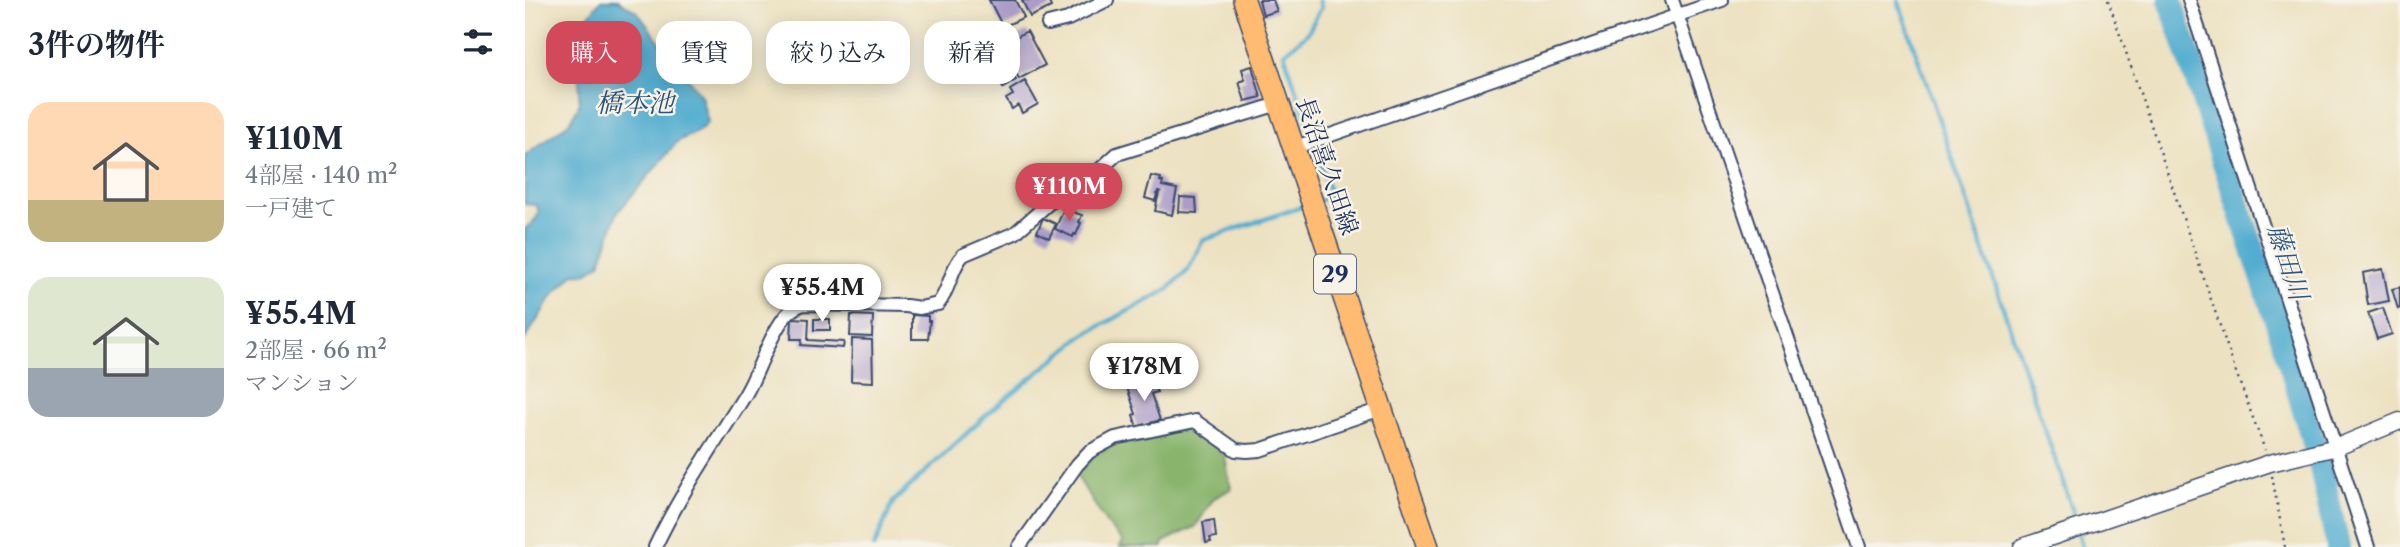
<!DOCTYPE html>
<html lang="ja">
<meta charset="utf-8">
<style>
:root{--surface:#fff;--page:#f2f2f3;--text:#1f2937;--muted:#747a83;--accent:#d1495b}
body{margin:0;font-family:"Libre Caslon Text","Noto Serif JP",serif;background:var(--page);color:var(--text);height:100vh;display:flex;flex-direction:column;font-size:26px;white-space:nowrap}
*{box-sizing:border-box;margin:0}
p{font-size:23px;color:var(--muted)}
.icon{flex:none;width:38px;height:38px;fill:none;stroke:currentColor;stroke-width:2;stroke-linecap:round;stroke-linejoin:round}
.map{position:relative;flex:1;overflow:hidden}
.side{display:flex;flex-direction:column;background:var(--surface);width:525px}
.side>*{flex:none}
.banner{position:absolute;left:21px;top:21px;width:665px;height:63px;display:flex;gap:14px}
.price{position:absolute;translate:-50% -60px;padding:0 16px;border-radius:24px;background:#fff;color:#222;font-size:23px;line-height:46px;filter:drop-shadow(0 2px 4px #0008)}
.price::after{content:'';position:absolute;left:50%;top:42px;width:21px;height:16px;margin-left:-10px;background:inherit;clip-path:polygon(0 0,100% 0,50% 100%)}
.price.on{background:var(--accent);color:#fff}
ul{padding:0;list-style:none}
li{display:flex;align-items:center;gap:21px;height:175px;padding:0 28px}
li span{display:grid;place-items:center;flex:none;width:196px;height:140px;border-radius:21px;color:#555}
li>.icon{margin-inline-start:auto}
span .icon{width:84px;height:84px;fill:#fffc;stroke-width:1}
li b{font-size:30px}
h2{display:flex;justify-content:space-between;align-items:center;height:84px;padding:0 28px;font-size:30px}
.tag{padding:0 24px;border-radius:21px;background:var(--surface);box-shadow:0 4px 18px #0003;font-size:24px;line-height:63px}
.tag.on{background:var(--accent);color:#fff}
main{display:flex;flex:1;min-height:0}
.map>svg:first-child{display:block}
.forest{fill:#88b46c;stroke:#527265;stroke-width:2}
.water{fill:#52add0;stroke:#366e97;stroke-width:2}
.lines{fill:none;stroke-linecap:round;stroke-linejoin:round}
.stream{stroke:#52add0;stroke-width:4.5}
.river{stroke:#52add0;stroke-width:24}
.building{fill:#ab9dc8}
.minor-casing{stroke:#3a4a6d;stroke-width:16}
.tertiary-casing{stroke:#3a4a6d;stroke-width:19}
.primary-casing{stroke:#3a4a6d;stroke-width:24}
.path{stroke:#3a4a6d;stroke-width:2.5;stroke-dasharray:2 5;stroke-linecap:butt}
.minor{stroke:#fff;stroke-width:12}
.tertiary{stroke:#fff;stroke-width:16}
.primary{stroke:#ffbb71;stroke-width:21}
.labels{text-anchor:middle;stroke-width:5;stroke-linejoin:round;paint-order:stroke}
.shield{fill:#f7f3e8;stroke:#5d6a87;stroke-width:2}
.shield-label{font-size:23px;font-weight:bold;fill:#1b2f5e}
.street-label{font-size:24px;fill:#1b2f5e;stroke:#f7f3e8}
.water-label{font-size:26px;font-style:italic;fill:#2c5580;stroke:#f7f3e8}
</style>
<main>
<section class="side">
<h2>3件の物件<svg class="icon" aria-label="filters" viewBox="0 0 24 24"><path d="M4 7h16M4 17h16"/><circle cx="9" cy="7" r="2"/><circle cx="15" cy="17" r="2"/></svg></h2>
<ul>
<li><span style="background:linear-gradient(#ffd9b3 70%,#c2b280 0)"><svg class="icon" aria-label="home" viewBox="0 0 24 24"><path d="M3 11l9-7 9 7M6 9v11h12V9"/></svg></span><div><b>¥110M</b><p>4部屋 · 140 m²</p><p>一戸建て</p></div></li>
<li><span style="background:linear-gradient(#dfe7d0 65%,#9aa5b1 0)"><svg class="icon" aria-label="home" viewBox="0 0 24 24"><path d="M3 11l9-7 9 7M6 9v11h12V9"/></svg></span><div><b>¥55.4M</b><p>2部屋 · 66 m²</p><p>マンション</p></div></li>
</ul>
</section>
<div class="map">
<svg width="1875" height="547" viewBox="0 0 1875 547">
<rect width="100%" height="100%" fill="#f7f3e8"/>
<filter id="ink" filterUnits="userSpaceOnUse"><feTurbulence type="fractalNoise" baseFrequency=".0143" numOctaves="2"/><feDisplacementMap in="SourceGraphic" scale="14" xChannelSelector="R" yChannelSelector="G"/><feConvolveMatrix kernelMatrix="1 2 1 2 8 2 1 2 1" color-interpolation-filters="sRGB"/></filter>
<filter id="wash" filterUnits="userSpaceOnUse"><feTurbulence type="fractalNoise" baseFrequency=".00686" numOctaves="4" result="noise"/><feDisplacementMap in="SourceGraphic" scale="28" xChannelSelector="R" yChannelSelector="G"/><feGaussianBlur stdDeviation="1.57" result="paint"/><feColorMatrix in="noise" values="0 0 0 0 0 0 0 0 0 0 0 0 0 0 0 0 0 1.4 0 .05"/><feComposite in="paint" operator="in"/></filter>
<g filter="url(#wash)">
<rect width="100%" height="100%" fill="#ece1c0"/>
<path class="forest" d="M669,429L699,452L706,489L689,498L670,527L638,542V547H595L598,541L582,524L550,473L573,451L625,430Z"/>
<path class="water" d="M76,0H93L112,12L176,96L183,122C173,135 164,134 152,142L92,213L75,264L60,274L49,273L28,295L0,339V229L11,219L14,211L11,205L0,204V156L45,122L54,105L55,27Z"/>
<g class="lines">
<path class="stream" d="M1373,0L1547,509L1557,547
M793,201L806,196L759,53L782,34L796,8L794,0
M349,547L368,502L469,408L559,335L642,290L663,270L678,240L782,205"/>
<path class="river" d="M1645,0L1757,337L1796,467L1813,547"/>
</g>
<g id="blocks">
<path class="building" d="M464,0H490L499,17L478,27Z
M497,0H523L526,7L505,17Z
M734,0H748L752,11L738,15Z
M502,31L520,65L494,79L489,69L493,67L487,56L491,54L484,41Z
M479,60L491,80L478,88L468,71L472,69L470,65Z
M727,66L736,97L720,101L714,82L720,80L717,69Z
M500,81L513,104L497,113L493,105L487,109L481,99L488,95L485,90Z
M626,176L636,178L635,181L638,182L637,186L652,189L647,215L630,211L634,192H636L633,191L630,201L620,198Z
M655,197L671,198L672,213L654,212Z
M539,209L557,215L554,222L556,223L551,235L549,234L548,237L530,229Z
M518,218L531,224L524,238L512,232Z
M1858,269L1864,301L1843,305L1838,273Z
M343,287L351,288L350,298H342Z
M1875,287V308L1873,309L1867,289Z
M1858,308L1867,334L1852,339L1843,313Z
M326,315L348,316L347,337L325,336Z
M387,315L403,316V321H405L403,339H387Z
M267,318L284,319L283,340L319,342L318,348L276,345L277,339H266Z
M289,319H305V330H289Z
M327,339L347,340L348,382L326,381Z
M624,379L632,392L626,394L635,420L612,427L608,415L611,414L602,387Z
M689,520L691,537L685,538L686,542L681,543L678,522Z"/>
</g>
</g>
<g filter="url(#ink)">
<use href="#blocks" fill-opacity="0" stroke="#3a4a6d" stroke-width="2"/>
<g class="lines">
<g class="minor-casing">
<path id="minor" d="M1147,0L1334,547
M1664,0L1843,547
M523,24L543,19L582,0
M768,148L1197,0
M130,547C155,494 189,445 220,395C233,373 240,348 253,327C260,315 267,307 280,304L381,306L395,308L413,304C425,290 425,269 438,255L490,233L524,203L559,184L592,154L753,104
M494,547L552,465L564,452L590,438L670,421L711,450L722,451L735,450L856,409"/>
</g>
<g class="tertiary-casing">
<path id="tertiary" d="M1497,547L1745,463L1812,447L1875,421"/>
</g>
<g class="primary-casing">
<path id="primary" d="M719,0L903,547"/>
</g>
<path class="path" d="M1583,0L1712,375L1740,450
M1747,476L1760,547"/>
<use href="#minor" class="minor"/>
<use href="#tertiary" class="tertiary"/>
<use href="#primary" class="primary"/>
</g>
</g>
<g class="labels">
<rect class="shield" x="789" y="254.5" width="42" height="39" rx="5"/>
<g class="shield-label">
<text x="810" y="282">29</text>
</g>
<g class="street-label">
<text transform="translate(802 166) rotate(71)" y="8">長沼喜久田線</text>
</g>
<g class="water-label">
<text x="110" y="112">橋本池</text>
<text transform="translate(1763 262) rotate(72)" y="9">藤田川</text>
</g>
</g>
</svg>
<b class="price on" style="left:544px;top:223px">¥110M</b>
<b class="price" style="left:297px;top:324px">¥55.4M</b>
<b class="price" style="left:619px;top:403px">¥178M</b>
<div class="banner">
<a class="tag on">購入</a>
<a class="tag">賃貸</a>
<a class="tag">絞り込み</a>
<a class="tag">新着</a>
</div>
</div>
</main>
